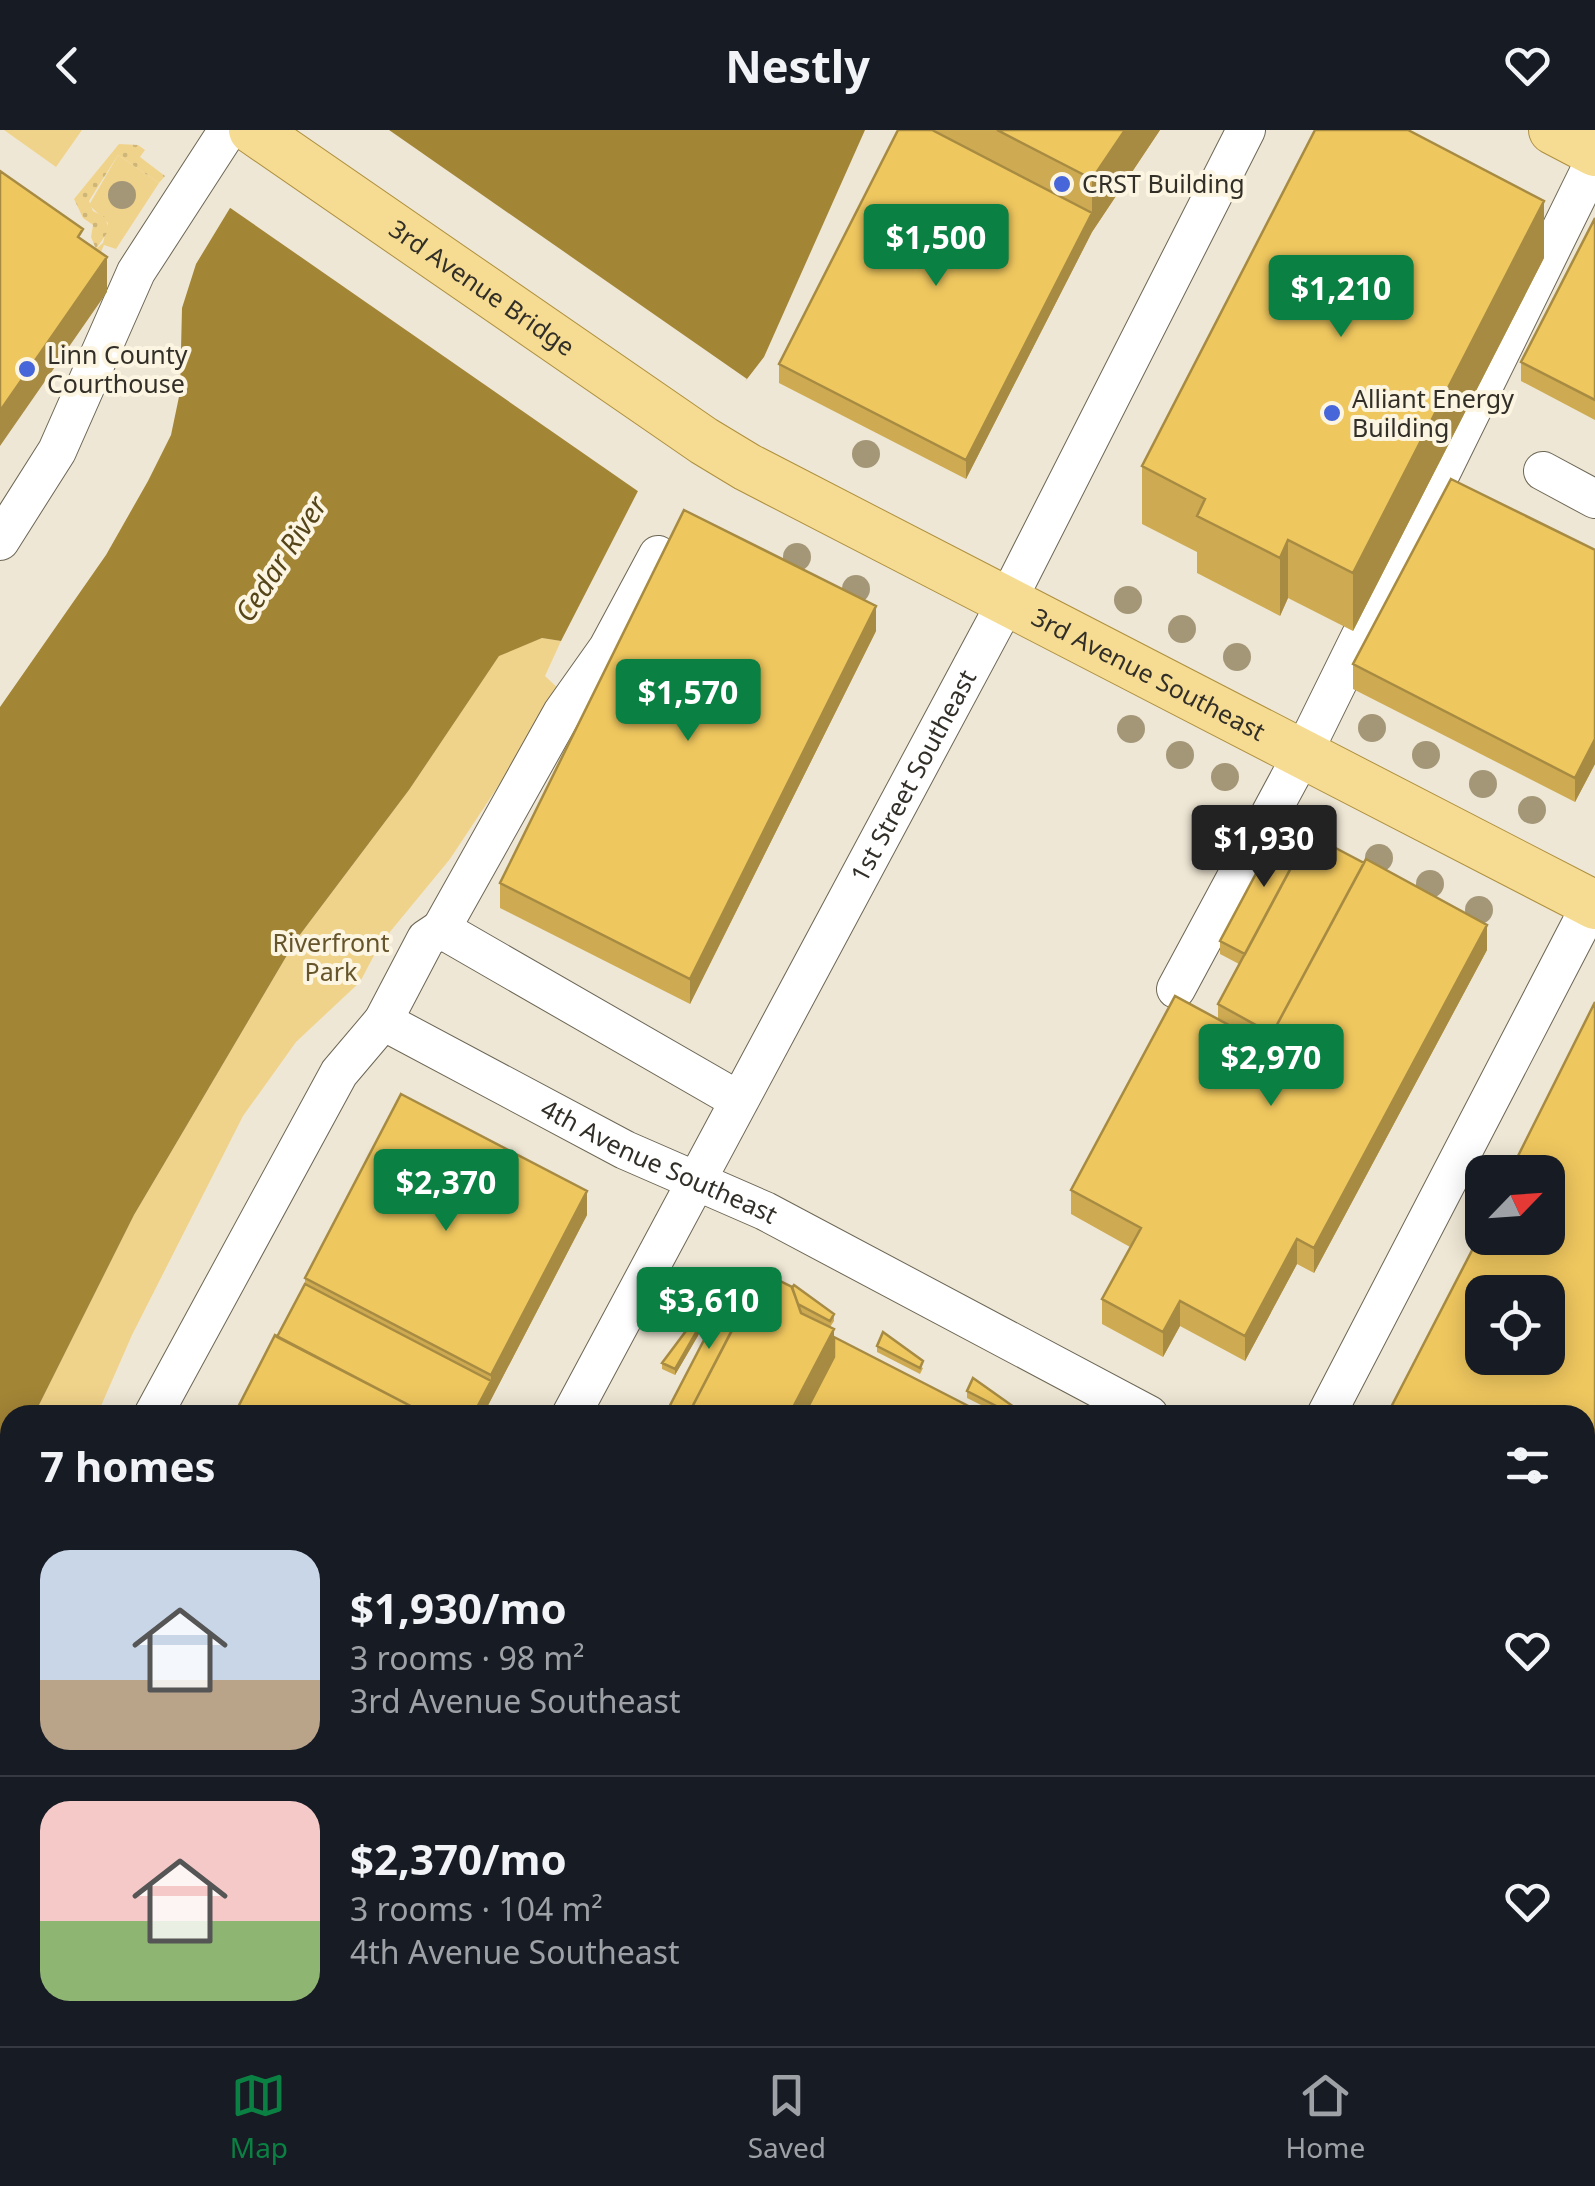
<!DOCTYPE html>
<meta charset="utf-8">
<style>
:root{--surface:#171b24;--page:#242831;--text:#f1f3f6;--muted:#9ea1a6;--line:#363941;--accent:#0b8043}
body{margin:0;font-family:"Noto Sans",sans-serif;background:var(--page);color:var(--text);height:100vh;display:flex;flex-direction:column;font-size:38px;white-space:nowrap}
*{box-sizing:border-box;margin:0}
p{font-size:32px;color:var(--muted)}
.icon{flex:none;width:55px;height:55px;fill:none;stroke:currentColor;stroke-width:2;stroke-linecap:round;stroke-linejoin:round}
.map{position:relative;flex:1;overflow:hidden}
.details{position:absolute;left:0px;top:1275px;width:1595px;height:642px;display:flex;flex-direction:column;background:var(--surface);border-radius:30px 30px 0 0;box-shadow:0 5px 25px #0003}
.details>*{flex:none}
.needle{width:65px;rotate:65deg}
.controls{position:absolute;left:1465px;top:1025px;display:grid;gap:20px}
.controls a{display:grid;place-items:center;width:100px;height:100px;border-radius:20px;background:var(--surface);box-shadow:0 5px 25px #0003;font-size:50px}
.price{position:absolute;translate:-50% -85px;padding:0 22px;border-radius:10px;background:var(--accent);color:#fff;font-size:32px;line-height:65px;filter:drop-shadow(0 2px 5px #0008)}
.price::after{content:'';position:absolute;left:50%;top:60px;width:30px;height:22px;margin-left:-15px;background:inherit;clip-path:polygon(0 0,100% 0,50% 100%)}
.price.on{background:#222;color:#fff}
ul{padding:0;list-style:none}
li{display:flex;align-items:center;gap:30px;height:250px;padding:0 40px}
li+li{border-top:2px solid var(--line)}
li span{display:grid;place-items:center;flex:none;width:280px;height:200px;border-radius:30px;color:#555}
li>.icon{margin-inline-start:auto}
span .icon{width:120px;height:120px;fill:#fffc;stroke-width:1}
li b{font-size:42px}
h2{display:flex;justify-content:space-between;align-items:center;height:120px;padding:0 40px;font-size:42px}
header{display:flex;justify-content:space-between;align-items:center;height:130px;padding:0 40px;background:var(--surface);font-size:45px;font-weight:700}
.dock{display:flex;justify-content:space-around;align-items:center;height:140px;border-top:2px solid var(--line);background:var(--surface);font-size:28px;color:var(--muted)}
.dock a{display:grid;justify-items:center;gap:5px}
.dock .on{color:var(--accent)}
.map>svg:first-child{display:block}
.green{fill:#f0d38b}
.garden{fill:url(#garden-dots)}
.water{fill:#a38536}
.pier{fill:#efe7d5}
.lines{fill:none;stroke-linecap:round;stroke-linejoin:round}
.minor-casing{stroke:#6c6655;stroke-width:40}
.major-casing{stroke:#ae903f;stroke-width:50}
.minor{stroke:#fff;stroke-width:38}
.major{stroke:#f6dc93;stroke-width:48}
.tree{fill:#a49778}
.wall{fill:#ceab52}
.shaded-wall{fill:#a78b42}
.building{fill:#efc75f;stroke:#a78b42;stroke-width:2.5;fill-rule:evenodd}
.poi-dot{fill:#4766d9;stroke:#fcf5e2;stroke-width:4}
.labels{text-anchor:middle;stroke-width:8;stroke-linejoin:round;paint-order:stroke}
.poi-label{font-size:25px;fill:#322f28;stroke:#fcf5e2;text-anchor:start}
.street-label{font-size:25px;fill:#322f28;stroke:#fcf5e2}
.park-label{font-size:25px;fill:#66552b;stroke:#fcf5e2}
.water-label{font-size:28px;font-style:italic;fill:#554519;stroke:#fcf5e2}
</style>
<header><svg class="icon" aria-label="back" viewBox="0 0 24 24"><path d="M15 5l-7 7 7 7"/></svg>Nestly<svg class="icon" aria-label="heart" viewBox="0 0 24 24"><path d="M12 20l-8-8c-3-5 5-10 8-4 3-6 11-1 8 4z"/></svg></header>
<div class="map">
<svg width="1595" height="1916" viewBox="0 0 1595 1916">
<defs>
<pattern id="garden-dots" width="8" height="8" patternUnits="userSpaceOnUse" patternTransform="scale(2.5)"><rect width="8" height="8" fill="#f0d38b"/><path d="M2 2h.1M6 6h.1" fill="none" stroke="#ceb578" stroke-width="1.8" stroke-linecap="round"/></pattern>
</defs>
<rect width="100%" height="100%" fill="#efe7d5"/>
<path class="green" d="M4,0H82L56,37Z
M118,25L159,53L116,119L104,115L99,127L96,119L103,113L108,93L89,75Z
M542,508L561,511L545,546L561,561L450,729L380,814L360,852L296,912L243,986L132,1205L97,1285H34L134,1085L296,810L409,660L499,525Z
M10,1332V1660L0,1679V1352Z"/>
<path class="garden" d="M119,14L138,15L145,20L140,27L165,46L159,53L118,25L89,71L93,81L105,87L109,100L96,119L91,107L93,95L83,88L74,69Z"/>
<path class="water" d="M284,0H865L764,227L747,249L638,361L561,511L542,508L499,526L409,660L296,810L134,1085L34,1285H10V1332L0,1352V577L106,425L148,351L171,305L180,262L182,178L196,134L230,78Z"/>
<path class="pier" d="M278,0H389L747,249L729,275L642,364L226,75Z"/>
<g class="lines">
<g class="minor-casing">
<g id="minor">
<path d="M1543,341L1595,369"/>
<path d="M0,411L57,321L136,142L228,0"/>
<path d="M441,799L562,583L608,518L658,425"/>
<path d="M1176,859L1302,625L1595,30"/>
<path id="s1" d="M383,891L625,1020L765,1081L1149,1285"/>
<path d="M153,1285L339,943L383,891L426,809L441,799L738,970"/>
<path id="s2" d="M571,1285L1007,471L1246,0"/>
<path d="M1326,1285L1595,767"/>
<path d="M1585,1523L1595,1528"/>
<path d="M197,1908L213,1916"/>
<path d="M922,1908L938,1916"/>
<path d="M241,1916L245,1908"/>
<path d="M388,1916L393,1908"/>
</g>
</g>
<g class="major-casing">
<g id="major">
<path id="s3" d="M253,0L704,311L747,337L1595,775"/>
<path d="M1553,0L1595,22"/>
</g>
</g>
<use href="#minor" class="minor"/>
<use href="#major" class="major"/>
</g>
<g class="tree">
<circle cx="122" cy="65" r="14"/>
<circle cx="866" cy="324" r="14"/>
<circle cx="797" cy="427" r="14"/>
<circle cx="856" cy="459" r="14"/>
<circle cx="1128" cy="470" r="14"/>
<circle cx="1182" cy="499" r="14"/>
<circle cx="1237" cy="527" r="14"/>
<circle cx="1372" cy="598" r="14"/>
<circle cx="1131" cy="599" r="14"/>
<circle cx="1180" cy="625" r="14"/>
<circle cx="1426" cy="625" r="14"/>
<circle cx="1225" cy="647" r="14"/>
<circle cx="1483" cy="654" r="14"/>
<circle cx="1532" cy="680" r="14"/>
<circle cx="1320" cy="697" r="14"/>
<circle cx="1379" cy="728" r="14"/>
<circle cx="1430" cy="754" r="14"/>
<circle cx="1479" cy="780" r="14"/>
<circle cx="710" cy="1170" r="14"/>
</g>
<path class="wall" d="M898,0H1160L1092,102L966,349L779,253V234Z
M1595,88V290L1521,251V232Z
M1544,128L1353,501L1288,468L1280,486L1197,443V422L1142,394V336Z
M1595,420V634L1575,672L1353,559V534Z
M876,501L690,874L500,778V753Z
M1220,811L1487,820L1314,1143L1297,1134L1245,1231L1180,1196L1163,1227L1102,1194V1169L1130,1117L1071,1084V1060L1218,889V874L1239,834L1220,824Z
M1595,872V1451L1585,1446V1285L1512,1113L1548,1108Z
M587,1085L483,1285H234L305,1154V1148Z
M751,1164L834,1184V1191L830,1197Z
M699,1204L675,1245L662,1239V1233Z
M877,1216L923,1238L920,1244L877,1222Z
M967,1261L1014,1283L1012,1285H1001L967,1268Z
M1595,1779V1888L1585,1883V1798Z
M1077,1908H1303L1299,1916H1082L1077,1913Z"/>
<path class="shaded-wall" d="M1125,0H1160L1092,102L966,349V330L1092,83V49Z
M1544,71V128L1353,501V443Z
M107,127V162L0,316V281Z
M1288,410V468L1280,486V428Z
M876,476V501L690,874V849Z
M1595,609V634L1575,672V648Z
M1487,795V820L1314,1143V1118Z
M587,1061V1085L483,1285H473L491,1251V1245Z
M1297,1109V1134L1245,1231V1206Z
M1180,1171V1196L1163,1227V1202Z
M699,1197V1204L675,1245V1239Z
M834,1199V1234L807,1285H789Z
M1291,1908H1303L1299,1916H1286Z"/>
<path class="building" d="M898,0H932L1092,83L966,330L779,234Z
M997,0H1125L1092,49Z
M1315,0H1408L1544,71L1353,443L1288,410L1280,428L1197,386L1205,369L1142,336Z
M0,41L83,99L78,107L107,127L0,281Z
M1595,88V270L1521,232Z
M1451,349L1595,420V609L1575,648L1353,534Z
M684,380L876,476L690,849L500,753Z
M1282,695L1307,708L1245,824L1220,811Z
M1309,704L1364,733L1272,904L1218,874Z
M1366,729L1487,795L1314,1118L1297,1109L1245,1206L1180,1171L1163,1202L1102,1169L1141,1098L1071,1060L1175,866L1266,915Z
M1595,872V1426L1585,1421V1285H1387L1482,1101V1108H1501L1512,1113L1515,1108H1548V1042H1510ZM1482,1162H1548V1228H1482Z
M401,964L587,1061L491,1245L305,1148Z
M762,1142L792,1157L801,1183L834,1199L789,1285H688Z
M305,1154L491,1251L473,1285H428L277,1207Z
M794,1155L834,1184L830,1191L798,1174L792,1158Z
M738,1157L751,1164L688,1285H665L730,1160Z
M692,1193L699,1197L675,1239L662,1233Z
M883,1202L923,1231L920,1238L877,1216Z
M275,1205L428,1285H234Z
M834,1207L986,1285H804L834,1227Z
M973,1248L1014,1277L1010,1283L967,1261Z
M1595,1779V1863L1585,1858V1798Z
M1585,1892L1595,1897V1916H1488L1493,1908H1585Z
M455,1908H780L797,1916H451Z
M1114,1908H1291L1286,1916H1130Z
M1421,1908H1493L1488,1916H1416Z"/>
<g class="poi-dot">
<circle cx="1062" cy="54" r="10"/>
<circle cx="27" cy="239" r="10"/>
<circle cx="1332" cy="283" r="10"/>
</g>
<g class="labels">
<g class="poi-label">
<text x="1082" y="63">CRST Building</text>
<text x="47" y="234">Linn County<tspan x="47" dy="29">Courthouse</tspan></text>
<text x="1352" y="278">Alliant Energy<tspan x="1352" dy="29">Building</tspan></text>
</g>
<g class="street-label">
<text dy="9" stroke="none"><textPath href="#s3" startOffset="278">3rd Avenue Bridge</textPath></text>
<text dy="9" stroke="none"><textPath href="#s3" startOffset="1050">3rd Avenue Southeast</textPath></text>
<text dy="9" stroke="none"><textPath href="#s2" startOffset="725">1st Street Southeast</textPath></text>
<text dy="9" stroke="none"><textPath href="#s1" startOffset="310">4th Avenue Southeast</textPath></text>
</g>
<g class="park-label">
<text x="331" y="822">Riverfront<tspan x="331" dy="29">Park</tspan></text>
</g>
<g class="water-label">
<text transform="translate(281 429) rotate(-57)" y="10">Cedar River</text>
</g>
</g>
</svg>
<div class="controls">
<a><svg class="needle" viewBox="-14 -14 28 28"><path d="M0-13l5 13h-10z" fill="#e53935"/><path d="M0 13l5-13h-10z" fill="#9ea1a6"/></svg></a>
<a><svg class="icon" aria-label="locate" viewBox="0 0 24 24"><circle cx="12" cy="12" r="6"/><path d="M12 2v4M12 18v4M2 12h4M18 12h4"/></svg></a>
</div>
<b class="price" style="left:936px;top:159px">$1,500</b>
<b class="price" style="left:1341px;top:210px">$1,210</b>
<b class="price" style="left:688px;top:614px">$1,570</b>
<b class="price on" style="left:1264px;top:760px">$1,930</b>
<b class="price" style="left:1271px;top:979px">$2,970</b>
<b class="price" style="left:446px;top:1104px">$2,370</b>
<b class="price" style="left:709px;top:1222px">$3,610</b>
<section class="details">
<h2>7 homes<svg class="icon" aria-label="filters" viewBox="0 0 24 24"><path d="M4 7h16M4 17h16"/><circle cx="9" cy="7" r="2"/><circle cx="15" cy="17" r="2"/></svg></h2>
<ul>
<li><span style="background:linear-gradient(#c9d6e8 65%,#b9a48a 0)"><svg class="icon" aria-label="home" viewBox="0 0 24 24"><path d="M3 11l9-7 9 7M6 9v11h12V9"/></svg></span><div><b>$1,930/mo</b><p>3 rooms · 98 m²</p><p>3rd Avenue Southeast</p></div><svg class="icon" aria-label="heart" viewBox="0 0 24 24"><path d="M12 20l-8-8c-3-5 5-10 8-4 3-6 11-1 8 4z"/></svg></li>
<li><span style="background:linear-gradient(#f6c9c9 60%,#8fb573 0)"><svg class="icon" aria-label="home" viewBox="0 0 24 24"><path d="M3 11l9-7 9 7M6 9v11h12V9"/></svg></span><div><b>$2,370/mo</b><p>3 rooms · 104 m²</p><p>4th Avenue Southeast</p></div><svg class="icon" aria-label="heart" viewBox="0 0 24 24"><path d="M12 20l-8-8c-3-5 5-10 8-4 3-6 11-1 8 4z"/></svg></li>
</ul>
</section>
</div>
<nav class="dock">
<a class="on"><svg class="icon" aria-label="map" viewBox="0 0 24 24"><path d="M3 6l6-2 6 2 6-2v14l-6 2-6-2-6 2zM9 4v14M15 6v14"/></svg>Map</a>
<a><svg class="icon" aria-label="saved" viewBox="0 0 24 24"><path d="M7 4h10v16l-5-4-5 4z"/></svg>Saved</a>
<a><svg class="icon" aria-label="home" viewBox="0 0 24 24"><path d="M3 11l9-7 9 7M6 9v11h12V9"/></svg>Home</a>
</nav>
